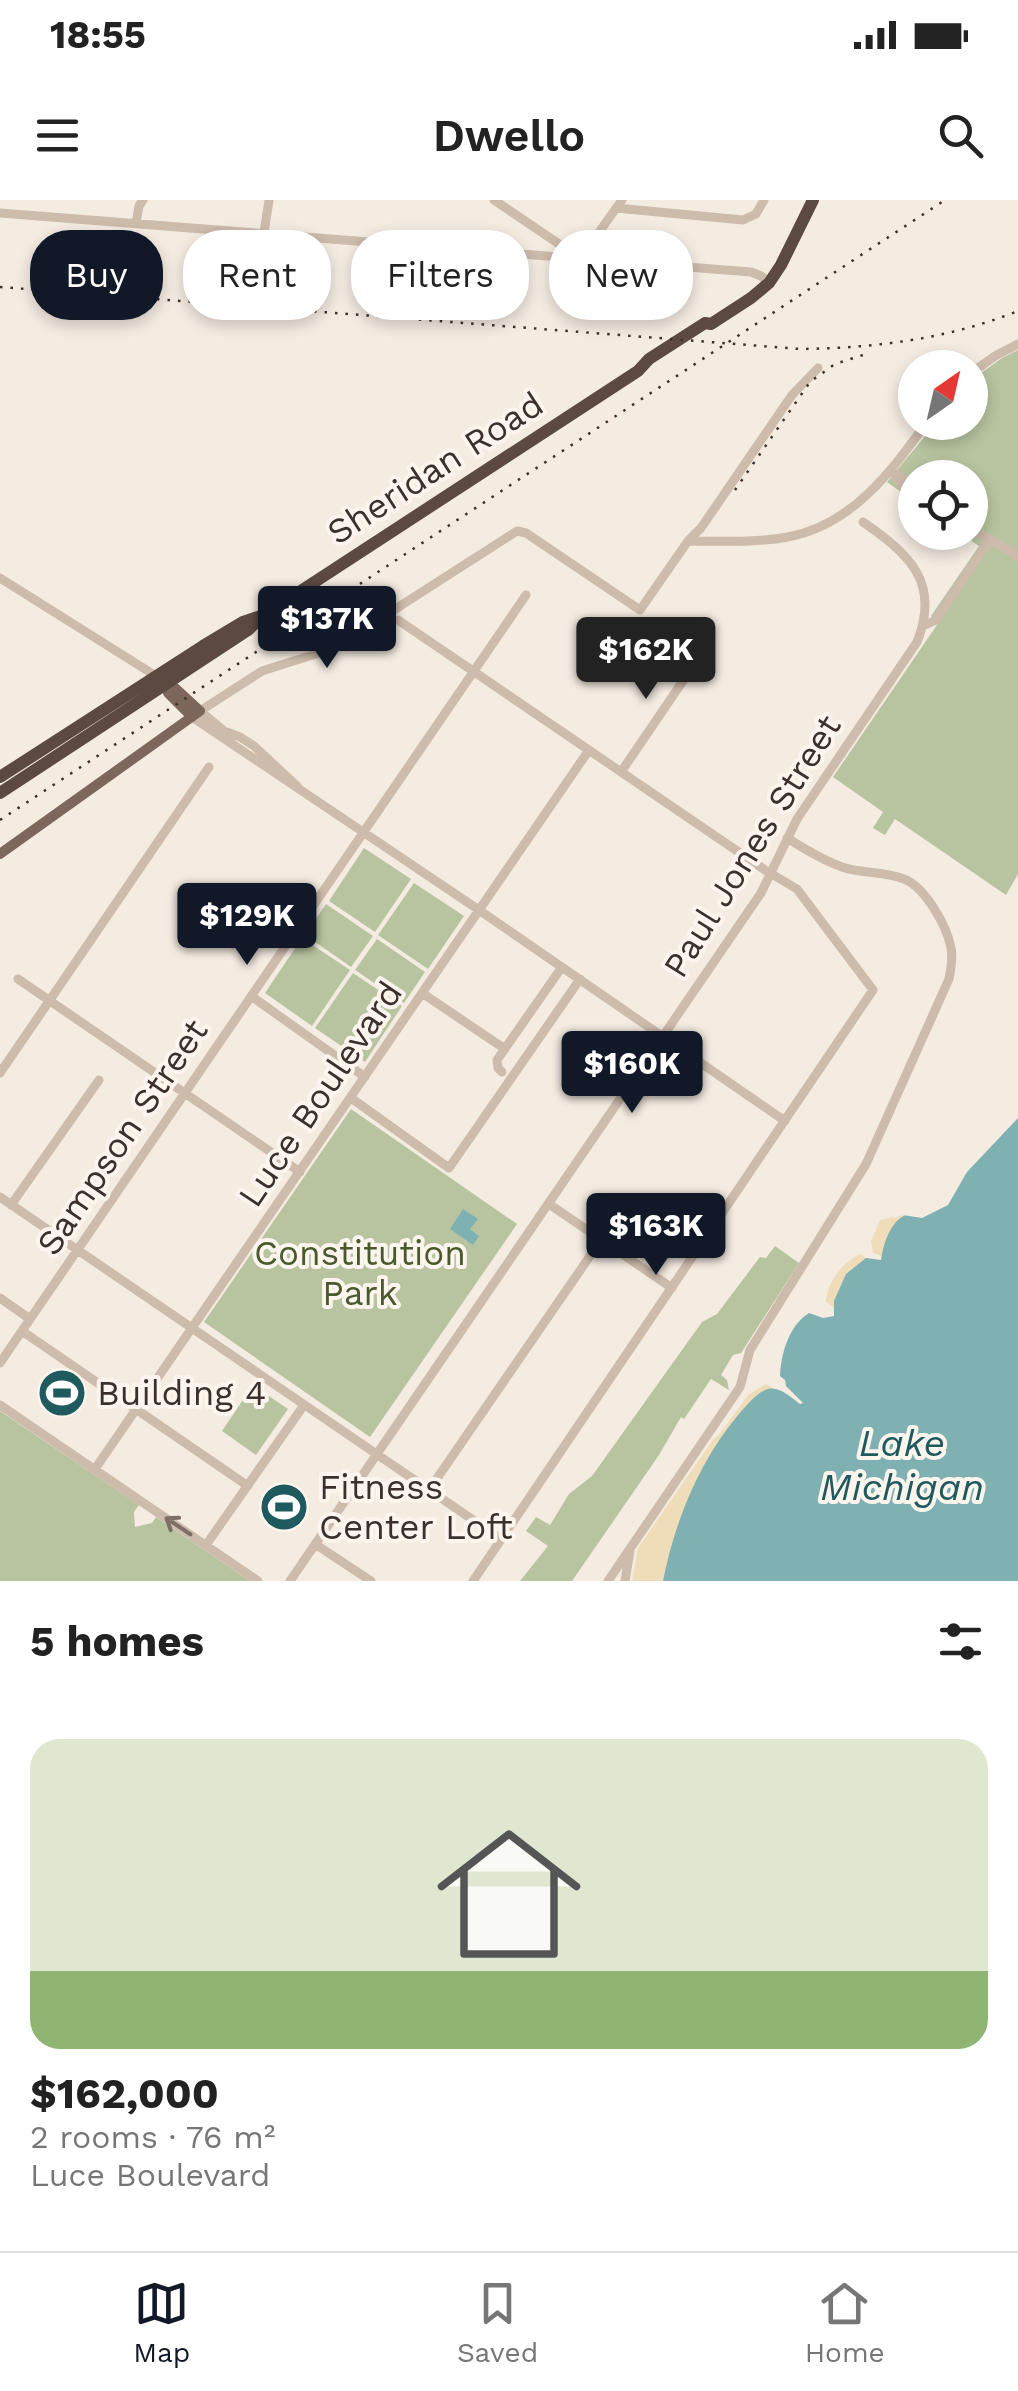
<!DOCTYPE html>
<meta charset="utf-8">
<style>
:root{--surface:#fff;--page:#f6f6f6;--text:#222;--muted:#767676;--line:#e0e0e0;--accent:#111827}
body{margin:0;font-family:"Work Sans",sans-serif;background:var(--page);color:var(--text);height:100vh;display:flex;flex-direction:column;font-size:38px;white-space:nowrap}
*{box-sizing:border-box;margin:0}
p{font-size:32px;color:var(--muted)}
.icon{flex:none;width:55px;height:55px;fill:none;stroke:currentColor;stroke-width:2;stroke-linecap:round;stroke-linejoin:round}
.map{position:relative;height:1381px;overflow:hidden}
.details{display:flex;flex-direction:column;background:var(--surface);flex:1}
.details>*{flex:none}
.top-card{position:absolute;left:30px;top:30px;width:960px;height:90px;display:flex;gap:20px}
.needle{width:65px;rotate:34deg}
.buttons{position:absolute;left:898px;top:150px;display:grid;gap:20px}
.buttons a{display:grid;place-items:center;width:90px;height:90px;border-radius:50%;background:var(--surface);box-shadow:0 5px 15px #0003;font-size:50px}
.price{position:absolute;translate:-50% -85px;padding:0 22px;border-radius:10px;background:var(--accent);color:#fff;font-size:32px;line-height:65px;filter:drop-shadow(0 2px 5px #0008)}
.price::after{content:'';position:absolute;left:50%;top:60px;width:30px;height:22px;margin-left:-15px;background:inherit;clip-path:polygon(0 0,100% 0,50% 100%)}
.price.selected{background:#222;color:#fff}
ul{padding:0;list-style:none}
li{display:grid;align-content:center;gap:20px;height:530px;padding:0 30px}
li+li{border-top:2px solid var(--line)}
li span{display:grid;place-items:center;height:310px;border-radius:30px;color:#555}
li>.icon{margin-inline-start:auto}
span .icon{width:180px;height:180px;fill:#fffc;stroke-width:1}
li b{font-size:42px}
h2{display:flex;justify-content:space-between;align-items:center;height:120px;padding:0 30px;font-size:42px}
.pill{padding:0 35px;border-radius:40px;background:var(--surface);box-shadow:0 5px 15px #0003;font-size:35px;line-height:90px}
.pill.selected{background:var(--accent);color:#fff}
.status{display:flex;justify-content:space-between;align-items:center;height:70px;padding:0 50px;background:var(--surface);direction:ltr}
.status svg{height:28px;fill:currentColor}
header{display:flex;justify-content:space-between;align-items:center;height:130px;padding:0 30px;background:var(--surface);font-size:45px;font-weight:600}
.menu{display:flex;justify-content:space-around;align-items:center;height:140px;border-top:2px solid var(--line);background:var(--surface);font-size:28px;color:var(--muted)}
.menu a{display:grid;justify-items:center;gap:5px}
.menu .selected{color:var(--accent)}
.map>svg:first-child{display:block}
.green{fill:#b8c4a0}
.sand{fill:#efdcb8}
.water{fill:#7fb0b2}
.pier{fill:#f4ebe1}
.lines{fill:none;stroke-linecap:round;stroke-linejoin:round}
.minor{stroke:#cdbbac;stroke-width:9}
.major{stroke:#7d675c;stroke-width:10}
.highway{stroke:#5c4a42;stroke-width:12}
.rail{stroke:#3b302b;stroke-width:2.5;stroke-dasharray:2.5 8;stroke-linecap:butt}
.oneway{stroke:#7d6f65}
.labels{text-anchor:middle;stroke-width:8;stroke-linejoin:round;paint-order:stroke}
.street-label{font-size:35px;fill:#3b302b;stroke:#fbf5ee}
.park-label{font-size:35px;fill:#4a5a2e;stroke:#fbf5ee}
.poi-label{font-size:35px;fill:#3b302b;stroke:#fbf5ee;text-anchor:start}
.water-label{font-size:38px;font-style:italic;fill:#1f5a5e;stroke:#fbf5ee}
</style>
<div class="status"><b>18:55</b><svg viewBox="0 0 49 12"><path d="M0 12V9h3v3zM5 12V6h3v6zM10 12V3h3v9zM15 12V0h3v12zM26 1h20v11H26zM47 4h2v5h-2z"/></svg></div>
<header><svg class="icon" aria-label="menu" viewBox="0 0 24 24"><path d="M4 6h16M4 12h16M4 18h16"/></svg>Dwello<svg class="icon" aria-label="search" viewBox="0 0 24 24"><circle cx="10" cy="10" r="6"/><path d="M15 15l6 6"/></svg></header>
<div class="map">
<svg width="1018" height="1381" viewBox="0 0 1018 1381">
<rect width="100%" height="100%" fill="#f4ebe1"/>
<path class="green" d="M1018,150V674L1006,695L895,619L885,635L873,628L883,612L833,577L939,422L931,416L979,346L960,333L970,332V278H915V302L887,282L936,223L970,222V181L1002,158Z
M364,648L411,679L375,732L329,701Z
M414,683L464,716L428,769L378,735Z
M326,704L373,736L351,767L305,735Z
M302,738L350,770L312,826L265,793Z
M377,739L425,772L404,803L355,770Z
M353,773L402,806L365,862L315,828Z
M351,909L517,1024L370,1237L204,1122Z
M775,1046L799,1063L741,1153L733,1155L721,1175L727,1180L729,1190L711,1179L684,1219L681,1217L659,1255L572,1381H520L548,1346L526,1331L536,1317L550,1325L569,1294L592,1276L702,1122L717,1114L760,1057L766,1058Z
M253,1185L288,1209L256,1255L222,1231Z
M0,1211L139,1305L134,1312L135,1327L152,1323L156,1317L250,1381H0Z"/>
<path class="sand" d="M903,1015L895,1060L873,1053L871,1041L880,1020Z
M861,1054L876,1067L847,1118L826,1102C826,1084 844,1060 861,1054Z
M766,1184L783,1195L723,1381H632L638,1348L714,1238L718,1236L749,1194Z"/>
<path class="water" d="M1018,913V1381H663C675,1321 699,1261 739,1214C746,1206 757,1192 768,1189C779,1186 791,1197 800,1204L803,1203L786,1186L785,1180L780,1176C781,1154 789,1125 809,1113L823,1118L834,1116V1101L846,1074L866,1058L881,1060C883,1046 889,1025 902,1017C909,1011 924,1011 933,1009L962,973Z
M463,1009L478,1019L470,1029L479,1036L473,1045L450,1029Z"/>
<path class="pier" d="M1018,908V918L967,972L948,1005L922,1018L903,1015L893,1018L901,1010L920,1008L939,1000L959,970Z"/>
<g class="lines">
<path class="minor" d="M494,0L565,48L566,57
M616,8L743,20L756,14L764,0
M0,13L751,72L761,76L769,83
M136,23L139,6L143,0
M264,33L269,0
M585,58L587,49L622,0
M970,174L995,156L1018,144
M891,270L902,285L915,296
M897,274L915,287
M970,327C985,340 1002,343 1018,357
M688,341C721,341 756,343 788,337C852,325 891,272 927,222
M0,378L156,476
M398,420L765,670L797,689L873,790L473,1381
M923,426L936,420L990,339
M192,517L479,710L785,921
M621,572L702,453
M297,586L254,546L240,537L224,531L200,511L262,471L325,451L344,442L517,331L526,333L640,410L688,341L701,328L792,195L818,168
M18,779L300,972
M422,793L505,849
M251,796L365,877
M502,872L498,868L497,860L562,767
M0,873L209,567
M351,898L449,968L580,779
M0,997L501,1339
M549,1004L672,1088
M11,1005L99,880
M0,1098L30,1119
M22,1131L248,1286
M0,1163L526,395
M0,1205L258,1381
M95,1269L589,550
M429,1290L601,1040
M315,1344L371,1381
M206,1345L304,1205
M290,1381L761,693L797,619L917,442C941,382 909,354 863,322
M608,1381L740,1187L750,1150L866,964L949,779C951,769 953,758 951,748C947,726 925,687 904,679C885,671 862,674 842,667C822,660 805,649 787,638
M625,1381L630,1351"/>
<path class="major" d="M166,484L168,493L192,517
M0,654L200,511L175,488L165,483"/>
<path class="highway" d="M0,577L203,446L243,422L261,416
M0,593L248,430L264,415L638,171L649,159L705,123L711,124L751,98L769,83L781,65L813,0"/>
<path class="rail" d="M0,87L800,149C875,148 948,139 1018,111
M735,290L810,182L835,164L863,155
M0,620L945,0"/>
</g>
<defs><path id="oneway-shaft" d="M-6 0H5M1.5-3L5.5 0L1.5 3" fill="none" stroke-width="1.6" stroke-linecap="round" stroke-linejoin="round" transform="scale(2.5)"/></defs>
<use class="oneway" href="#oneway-shaft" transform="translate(178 1326) rotate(-146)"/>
<defs>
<g id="stadium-disc" transform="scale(2.5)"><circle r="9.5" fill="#1f5a5e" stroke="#fbf5ee"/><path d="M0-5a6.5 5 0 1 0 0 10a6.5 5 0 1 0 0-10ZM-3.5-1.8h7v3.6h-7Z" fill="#fff"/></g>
</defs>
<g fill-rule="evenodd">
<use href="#stadium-disc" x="62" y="1193"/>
<use href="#stadium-disc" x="284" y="1307"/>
</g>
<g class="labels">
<g class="street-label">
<text transform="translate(435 268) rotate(-33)" y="12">Sheridan Road</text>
<text transform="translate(752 646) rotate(-58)" y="12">Paul Jones Street</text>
<text transform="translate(320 894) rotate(-56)" y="12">Luce Boulevard</text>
<text transform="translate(122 937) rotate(-56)" y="12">Sampson Street</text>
</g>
<g class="park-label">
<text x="360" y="1065">Constitution<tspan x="360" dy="40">Park</tspan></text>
</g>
<g class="poi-label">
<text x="97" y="1205">Building 4</text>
<text x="319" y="1299">Fitness<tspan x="319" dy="40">Center Loft</tspan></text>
</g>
<g class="water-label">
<text x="902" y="1256">Lake<tspan x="902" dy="44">Michigan</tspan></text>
</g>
</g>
</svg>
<div class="buttons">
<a><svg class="needle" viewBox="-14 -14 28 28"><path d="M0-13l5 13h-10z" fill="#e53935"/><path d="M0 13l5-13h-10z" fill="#767676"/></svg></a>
<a><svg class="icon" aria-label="locate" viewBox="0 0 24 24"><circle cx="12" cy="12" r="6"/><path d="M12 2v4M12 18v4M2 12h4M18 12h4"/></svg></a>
</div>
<b class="price" style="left:327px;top:471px">$137K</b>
<b class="price selected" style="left:646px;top:502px">$162K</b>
<b class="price" style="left:247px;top:768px">$129K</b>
<b class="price" style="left:632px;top:916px">$160K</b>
<b class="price" style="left:656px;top:1078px">$163K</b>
<div class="top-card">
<a class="pill selected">Buy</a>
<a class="pill">Rent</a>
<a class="pill">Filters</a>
<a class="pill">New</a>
</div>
</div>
<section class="details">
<h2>5 homes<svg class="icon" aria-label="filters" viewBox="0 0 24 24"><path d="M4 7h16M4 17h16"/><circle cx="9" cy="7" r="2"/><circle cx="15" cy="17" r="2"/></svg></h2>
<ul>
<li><span style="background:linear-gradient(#dfe7d0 75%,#8fb573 0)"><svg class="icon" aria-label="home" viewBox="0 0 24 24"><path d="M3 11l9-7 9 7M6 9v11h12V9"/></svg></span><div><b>$162,000</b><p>2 rooms · 76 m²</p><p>Luce Boulevard</p></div></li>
</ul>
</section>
<nav class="menu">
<a class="selected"><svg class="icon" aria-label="map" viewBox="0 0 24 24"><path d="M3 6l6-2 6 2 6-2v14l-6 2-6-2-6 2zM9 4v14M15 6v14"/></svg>Map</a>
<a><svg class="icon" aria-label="saved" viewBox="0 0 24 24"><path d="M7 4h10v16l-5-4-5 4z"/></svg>Saved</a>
<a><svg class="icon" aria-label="home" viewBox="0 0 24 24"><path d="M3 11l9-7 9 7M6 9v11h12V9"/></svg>Home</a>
</nav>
